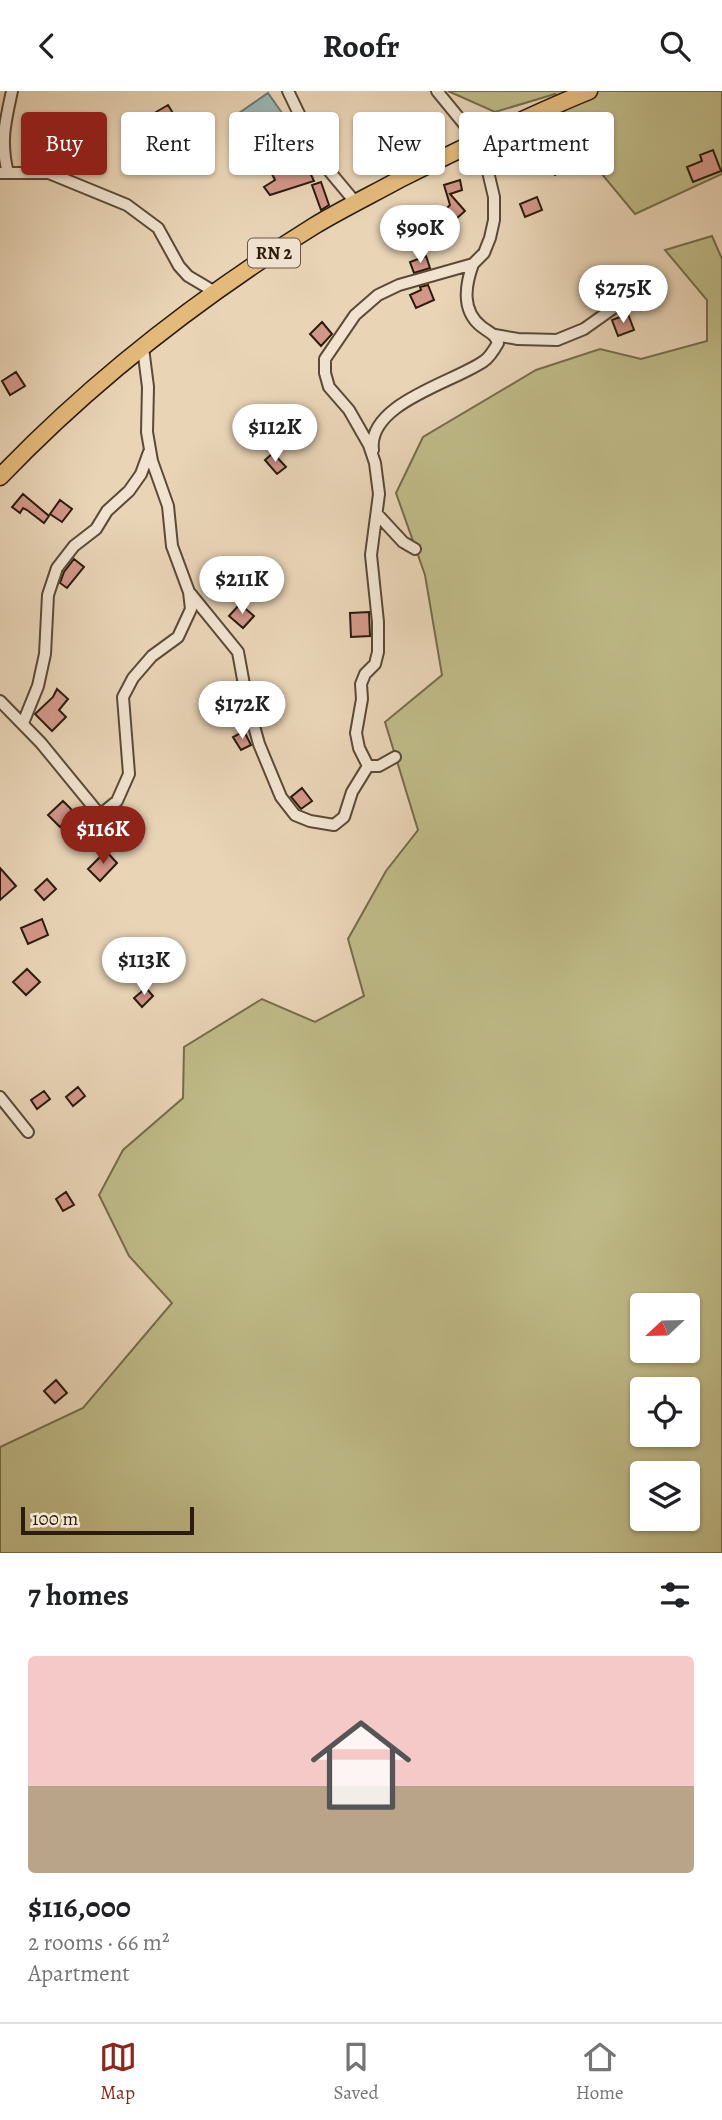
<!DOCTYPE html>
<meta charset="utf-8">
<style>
:root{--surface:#fff;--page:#f6f6f6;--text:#202124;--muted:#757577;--line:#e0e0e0;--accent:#8f2418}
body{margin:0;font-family:Alegreya,serif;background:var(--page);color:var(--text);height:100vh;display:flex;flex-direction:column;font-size:26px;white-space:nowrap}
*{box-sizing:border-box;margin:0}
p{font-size:23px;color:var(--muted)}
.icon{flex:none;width:38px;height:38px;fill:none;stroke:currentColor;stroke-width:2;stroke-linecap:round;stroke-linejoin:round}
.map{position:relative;height:1462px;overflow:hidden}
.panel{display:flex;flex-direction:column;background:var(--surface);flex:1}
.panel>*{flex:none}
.guide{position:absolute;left:21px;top:21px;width:681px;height:63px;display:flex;gap:14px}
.needle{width:46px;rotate:248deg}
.controls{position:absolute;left:630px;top:1202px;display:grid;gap:14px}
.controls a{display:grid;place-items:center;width:70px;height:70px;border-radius:7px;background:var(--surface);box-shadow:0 2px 5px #0004;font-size:35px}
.scale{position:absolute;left:21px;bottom:18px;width:173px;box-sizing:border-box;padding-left:7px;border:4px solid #2b1c0b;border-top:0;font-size:19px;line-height:24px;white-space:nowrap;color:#2b1c0b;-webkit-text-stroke:5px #f1e3d0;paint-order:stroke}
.price{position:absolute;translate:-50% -60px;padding:0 16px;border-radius:24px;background:#fff;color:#222;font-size:23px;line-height:46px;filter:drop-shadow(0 2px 4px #0008)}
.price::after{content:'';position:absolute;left:50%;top:42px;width:21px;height:16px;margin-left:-10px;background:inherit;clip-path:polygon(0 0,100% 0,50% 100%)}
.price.current{background:var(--accent);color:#fff}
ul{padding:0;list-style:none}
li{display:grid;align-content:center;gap:14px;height:371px;padding:0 28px}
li+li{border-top:2px solid var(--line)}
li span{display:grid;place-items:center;height:217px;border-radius:7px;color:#555}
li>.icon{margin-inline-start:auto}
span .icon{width:126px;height:126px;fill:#fffc;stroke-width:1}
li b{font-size:30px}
h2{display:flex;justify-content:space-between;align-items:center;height:84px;padding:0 28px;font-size:30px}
.tag{padding:0 24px;border-radius:7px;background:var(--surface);box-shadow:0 2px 5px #0004;font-size:24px;line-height:63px}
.tag.current{background:var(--accent);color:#fff}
header{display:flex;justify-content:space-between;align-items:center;height:91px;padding:0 28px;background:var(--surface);font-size:32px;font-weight:600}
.menu{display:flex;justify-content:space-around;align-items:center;height:98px;border-top:2px solid var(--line);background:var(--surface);font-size:19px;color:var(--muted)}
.menu a{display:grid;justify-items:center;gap:4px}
.menu .current{color:var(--accent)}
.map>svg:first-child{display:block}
.green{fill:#bfbb88;stroke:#756c4a;stroke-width:2;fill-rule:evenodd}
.water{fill:#99b7b4;stroke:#6d7970;stroke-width:2}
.building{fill:#d39788;stroke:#2b1c0b;stroke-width:2}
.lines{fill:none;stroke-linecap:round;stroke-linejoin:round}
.street-casing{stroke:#5a4a36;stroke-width:14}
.primary-casing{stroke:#2b1c0b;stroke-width:19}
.street{stroke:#f1e3d0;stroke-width:10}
.primary{stroke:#e4ba7b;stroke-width:16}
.labels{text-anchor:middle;stroke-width:6;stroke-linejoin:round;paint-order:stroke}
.shield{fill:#f1e3d0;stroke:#665846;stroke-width:2}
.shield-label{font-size:18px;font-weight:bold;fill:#2b1c0b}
</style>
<header><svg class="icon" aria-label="back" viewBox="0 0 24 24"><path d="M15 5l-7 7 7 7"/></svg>Roofr<svg class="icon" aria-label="search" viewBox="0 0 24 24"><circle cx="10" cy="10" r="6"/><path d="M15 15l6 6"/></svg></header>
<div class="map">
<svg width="722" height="1462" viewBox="0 0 722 1462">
<rect width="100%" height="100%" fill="#e9d4b6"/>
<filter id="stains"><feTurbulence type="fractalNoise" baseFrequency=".00286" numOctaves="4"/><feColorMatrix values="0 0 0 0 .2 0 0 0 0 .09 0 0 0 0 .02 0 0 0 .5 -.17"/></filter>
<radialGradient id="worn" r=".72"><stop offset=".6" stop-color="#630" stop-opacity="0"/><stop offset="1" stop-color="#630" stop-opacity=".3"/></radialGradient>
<path class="green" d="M448,0H722V83L635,123L591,70L555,3L495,21Z
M712,145L722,168V1462H0V1356L83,1317L172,1212L129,1165L99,1104L123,1059L183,1007L184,956L262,908L315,931L364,905L348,848L386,780L418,739L385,631L442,584L425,484L396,402L423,346L536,279L600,258L641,268L707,250V209L665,159ZM642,1214H688V1260H642ZM642,1298H688V1344H642ZM642,1382H688V1428H642Z"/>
<path class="water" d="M268,2L282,22L253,43L239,22Z"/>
<path class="building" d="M168,14L177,29L160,39L151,24Z
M73,50L86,64L68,76L57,64Z
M562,59L570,77L555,84L549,71L554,69L552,64Z
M713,59L721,80L693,91L687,76L702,70L700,64Z
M301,63L314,90L270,104L264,96L275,89L268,75Z
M460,89L462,99L450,103L465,120L456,128L447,117L450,114L444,94Z
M321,91L329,114L321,119L312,94Z
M537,106L542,119L525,126L520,113Z
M426,165L430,177L414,182L410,171Z
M428,194L434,209L416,217L410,204L421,199L420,196Z
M628,223L634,239L618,245L612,229Z
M322,231L332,243L321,255L310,243Z
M16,281L25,295L10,304L2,290Z
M273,362L286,376L277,383L265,369Z
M23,403L49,425L44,432L27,419L23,417L20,422L12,416Z
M60,409L72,418L62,431L50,423Z
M74,468L84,476L67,497L60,492L64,481Z
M240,513L254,525L243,537L229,525Z
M369,521L370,545L351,546L350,522Z
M57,598L68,608L59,619L66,626L52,640L35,623L53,606Z
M244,640L251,654L241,659L233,646Z
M302,697L312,710L301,718L291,706Z
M63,710L74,721L60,736L48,724Z
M131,721L138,730L127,740L119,731Z
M106,760L117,772L100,790L88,778Z
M0,777L16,795L0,809Z
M47,788L56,798L44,809L35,799Z
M42,828L48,844L28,853L21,837Z
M27,878L40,891L26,904L13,891Z
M146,897L153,905L142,916L134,907Z
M78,996L85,1005L73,1015L66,1006Z
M44,1000L50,1008L37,1018L31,1009Z
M66,1101L74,1114L63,1120L56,1108Z
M56,1289L67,1302L55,1312L44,1300Z"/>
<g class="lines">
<g class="street-casing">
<path id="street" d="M288,0L301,27L310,57L356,112
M0,82H49L127,114L158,137L179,175L188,185L215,201
M8,82C0,51 5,32 12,0
M495,244L518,248L557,249L584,238L629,206L656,195
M373,359C367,312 455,291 484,270C490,266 494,259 498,252C495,243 490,242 482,236C461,220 465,195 473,173
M378,424L403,451L415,458
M190,502L238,561L247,610L259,653L281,706L295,724L310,730L334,734L344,726L352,701L368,675
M0,610L41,652L100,724L117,710L129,683L123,606L133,587L152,565L178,546L191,518L189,501L172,455L168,415L152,370L147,341L148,296L143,257
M23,632L38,595L45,563L48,504L57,477L74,455L96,438L107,420L129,400L141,383L149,361
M368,675L359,657L356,642L362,608L361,593L365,583L375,573L378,561V531L371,464L379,403L375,372L369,354L349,319L329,296L325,282V268L355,224L378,204L399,194L473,173L484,162L490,147L494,129V106L480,47L464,33L437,0
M368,675H379L395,666
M0,1006L28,1041"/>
</g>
<g class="primary-casing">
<path id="primary" d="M0,386C91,291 202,205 314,135C342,118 373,103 402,87C464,56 525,26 589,0"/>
</g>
<use href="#street" class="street"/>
<use href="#primary" class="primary"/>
</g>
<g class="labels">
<rect class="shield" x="248" y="147.5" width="52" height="29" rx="5"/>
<g class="shield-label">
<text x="274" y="168">RN 2</text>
</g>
</g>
<rect width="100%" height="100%" filter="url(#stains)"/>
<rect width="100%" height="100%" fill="url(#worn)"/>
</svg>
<div class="controls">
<a><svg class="needle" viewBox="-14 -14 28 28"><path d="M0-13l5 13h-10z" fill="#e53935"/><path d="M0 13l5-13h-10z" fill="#757577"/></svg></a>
<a><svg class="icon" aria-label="locate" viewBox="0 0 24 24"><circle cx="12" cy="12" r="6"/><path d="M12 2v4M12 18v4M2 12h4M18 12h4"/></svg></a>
<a><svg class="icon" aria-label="layers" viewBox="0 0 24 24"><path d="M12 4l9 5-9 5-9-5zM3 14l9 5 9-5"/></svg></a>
</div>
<div class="scale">100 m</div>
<b class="price" style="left:420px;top:174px">$90K</b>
<b class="price" style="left:623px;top:234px">$275K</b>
<b class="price" style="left:275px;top:373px">$112K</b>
<b class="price" style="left:242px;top:525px">$211K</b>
<b class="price" style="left:242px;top:650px">$172K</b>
<b class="price current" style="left:103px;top:775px">$116K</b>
<b class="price" style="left:144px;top:906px">$113K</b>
<div class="guide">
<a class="tag current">Buy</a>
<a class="tag">Rent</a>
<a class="tag">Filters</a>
<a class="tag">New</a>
<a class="tag">Apartment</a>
</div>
</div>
<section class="panel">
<h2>7 homes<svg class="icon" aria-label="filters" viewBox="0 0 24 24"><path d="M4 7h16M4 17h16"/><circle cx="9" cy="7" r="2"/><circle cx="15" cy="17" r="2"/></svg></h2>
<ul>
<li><span style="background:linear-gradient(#f6c9c9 60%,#b9a48a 0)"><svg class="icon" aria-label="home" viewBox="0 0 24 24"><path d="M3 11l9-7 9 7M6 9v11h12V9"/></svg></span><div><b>$116,000</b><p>2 rooms · 66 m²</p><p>Apartment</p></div></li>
</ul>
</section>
<nav class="menu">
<a class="current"><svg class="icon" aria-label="map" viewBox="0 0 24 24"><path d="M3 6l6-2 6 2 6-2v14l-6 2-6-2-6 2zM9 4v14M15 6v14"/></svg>Map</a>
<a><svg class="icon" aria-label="saved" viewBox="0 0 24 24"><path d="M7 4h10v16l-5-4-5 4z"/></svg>Saved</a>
<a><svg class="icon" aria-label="home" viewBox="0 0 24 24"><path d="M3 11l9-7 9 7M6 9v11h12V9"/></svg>Home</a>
</nav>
